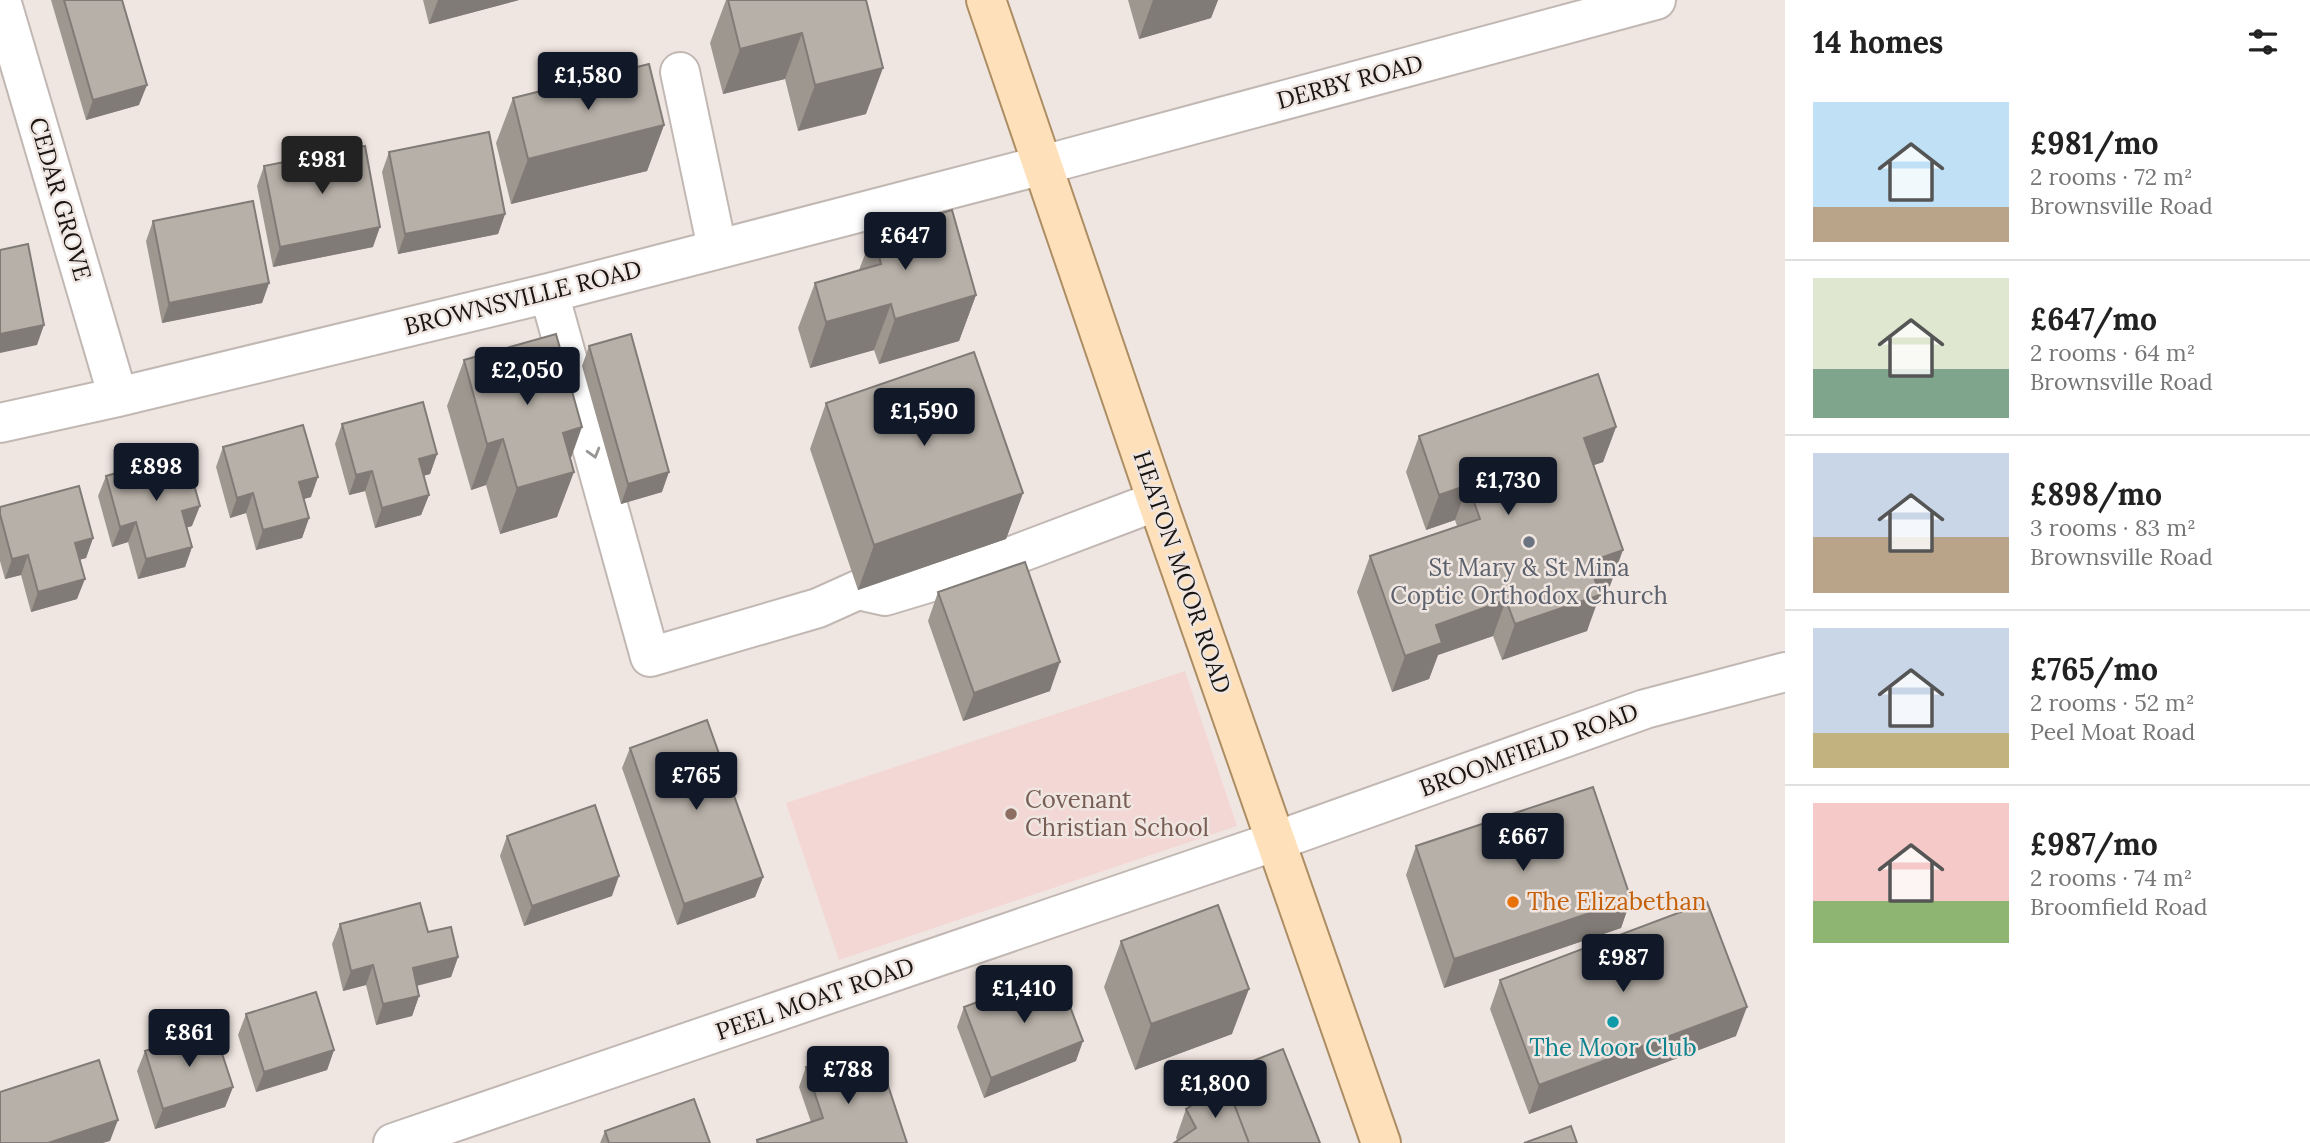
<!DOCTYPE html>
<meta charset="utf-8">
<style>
:root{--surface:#fff;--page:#f6f6f6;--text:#222;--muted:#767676;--line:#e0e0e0;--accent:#111827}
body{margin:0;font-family:Lora,serif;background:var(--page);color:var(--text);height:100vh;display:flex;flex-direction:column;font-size:26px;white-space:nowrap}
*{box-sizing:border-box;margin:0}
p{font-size:23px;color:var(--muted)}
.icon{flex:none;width:38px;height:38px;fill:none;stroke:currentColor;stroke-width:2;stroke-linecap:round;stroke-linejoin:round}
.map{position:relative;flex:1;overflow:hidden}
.panel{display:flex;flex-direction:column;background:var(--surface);width:525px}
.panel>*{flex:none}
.price{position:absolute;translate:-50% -60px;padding:0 16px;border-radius:7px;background:var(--accent);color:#fff;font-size:23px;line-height:46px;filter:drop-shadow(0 2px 4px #0008)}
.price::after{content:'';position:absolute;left:50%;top:42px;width:21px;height:16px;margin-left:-10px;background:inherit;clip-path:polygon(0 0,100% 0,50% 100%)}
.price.active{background:#222;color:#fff}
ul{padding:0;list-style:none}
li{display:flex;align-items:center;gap:21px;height:175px;padding:0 28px}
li+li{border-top:2px solid var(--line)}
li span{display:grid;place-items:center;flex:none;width:196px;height:140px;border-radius:0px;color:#555}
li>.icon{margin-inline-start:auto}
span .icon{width:84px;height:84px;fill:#fffc;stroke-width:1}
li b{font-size:30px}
h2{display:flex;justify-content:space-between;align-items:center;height:84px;padding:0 28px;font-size:30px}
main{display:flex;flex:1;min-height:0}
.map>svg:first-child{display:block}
.education{fill:#f2d7d5}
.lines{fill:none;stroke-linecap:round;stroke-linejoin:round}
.minor-casing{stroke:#c2b8b3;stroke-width:42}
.major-casing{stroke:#ad8d63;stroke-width:42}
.minor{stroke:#fff;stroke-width:38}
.major{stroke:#fee1bb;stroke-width:38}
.wall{fill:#9d9790}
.shaded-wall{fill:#807b76}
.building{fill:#b7b0a8;stroke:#807b76;stroke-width:2}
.oneway{stroke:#989695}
.worship-dot{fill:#6b7280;stroke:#f0e6e1;stroke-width:2.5}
.education-dot{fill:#8d6e63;stroke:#f0e6e1;stroke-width:2.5}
.food-dot{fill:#e8710a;stroke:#f0e6e1;stroke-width:2.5}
.culture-dot{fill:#0f9aa8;stroke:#f0e6e1;stroke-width:2.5}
.labels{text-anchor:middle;stroke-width:5;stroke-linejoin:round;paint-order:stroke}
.street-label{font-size:24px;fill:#191513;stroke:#f0e6e1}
.worship-label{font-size:24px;fill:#5b616d;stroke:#f0e6e1}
.education-label{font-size:24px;fill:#785e54;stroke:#f0e6e1;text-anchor:start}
.food-label{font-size:24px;fill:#c56008;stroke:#f0e6e1;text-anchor:start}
.culture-label{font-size:24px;fill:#0d838f;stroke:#f0e6e1}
</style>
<main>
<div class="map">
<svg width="1785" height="1143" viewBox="0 0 1785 1143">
<rect width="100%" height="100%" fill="#f0e6e1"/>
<path class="education" d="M1185,671L1237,826L839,960L786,803Z"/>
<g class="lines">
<g class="minor-casing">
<path id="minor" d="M1,0L118,397
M680,72L717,248
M549,293L650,657L818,608L858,590L885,596L988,565L1157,501
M0,423L118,397L549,293L1043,165L1656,0
M393,1143L1276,841L1645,709L1785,672"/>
</g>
<g class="major-casing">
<path id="major" d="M986,0L1157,501L1381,1143"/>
</g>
<use href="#minor" class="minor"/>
<use href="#major" class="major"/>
</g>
<path class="wall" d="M51,0H122L139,105L86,120Z
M423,0H519L429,24Z
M726,0H866V114L798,131L785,79L723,94L710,43Z
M1128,0H1218L1211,18L1139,39Z
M513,98L664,125L647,171L511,204L496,143Z
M389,152L505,214L498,234L398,254L382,172Z
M264,166L373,247L273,267L257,186Z
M153,221L269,283L262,303L162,323L146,241Z
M873,233L976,295L959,341L879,364L874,350L810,368L798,328L815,283L859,270Z
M589,346L662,492L621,504L582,366Z
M464,360L570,459L557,517L500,534L486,485L471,490L447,406Z
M826,403L1023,493L1006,539L858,590L810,449Z
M342,424L437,454L430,474L423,476L429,495L421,515L375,528L365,491L349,495L335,444Z
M1616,427L1603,462L1594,465L1610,586L1598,590L1587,631L1502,660L1493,636L1438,655L1429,679L1392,692L1357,592L1370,556L1457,526L1455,520L1426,530L1406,472L1419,436Z
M223,447L311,497L304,499L309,518L302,538L256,550L246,513L230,518L216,467Z
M106,476L192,526L187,527L192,547L185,567L138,579L128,542L112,547L98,496Z
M0,507L93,538L86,558L79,560L77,599L31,612L21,575L5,579L0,561Z
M938,592L1050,691L963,721L928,621Z
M630,748L763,877L755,897L677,925L622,768Z
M507,836L612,896L524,926L500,856Z
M1416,846L1631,899L1621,928L1444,988L1406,875Z
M340,924L428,932L458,957L451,977L417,986L419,996L412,1016L376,1025L366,985L343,991L332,944Z
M1121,941L1232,1034L1135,1070L1104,987Z
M1500,980L1736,1036L1529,1114L1490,1009Z
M964,1007L1076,1061L984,1098L957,1027Z
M246,1014L334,1050L327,1070L256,1092L238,1035Z
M145,1051L233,1087L225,1107L155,1129L137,1071Z
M844,1063L907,1143H756L757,1140L811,1122L799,1087L806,1067Z
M1217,1075L1320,1143L1177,1140L1176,1138L1186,1109L1211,1093Z
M605,1131L710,1143H600Z"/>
<path class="shaded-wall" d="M438,0H519L429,24Z
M1153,0H1218L1211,18L1139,39Z
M802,33L785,79L723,94L740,49Z
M883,68L866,114L798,131L815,85Z
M147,85L139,105L86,120L93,100Z
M664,125L647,171L511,204L528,159Z
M505,214L498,234L398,254L405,234Z
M380,227L373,247L273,267L280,247Z
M269,283L262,303L162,323L169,303Z
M976,295L959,341L879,364L895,319Z
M891,304L874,350L810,368L826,322Z
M44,325L37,345L0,353V334Z
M582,427L566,472L563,433Z
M1616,427L1603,462L1571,473L1584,438Z
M503,439L486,485L471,490L487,444Z
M437,454L430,474L411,479L419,459Z
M372,471L365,491L349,495L356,475Z
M574,472L557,517L500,534L517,488Z
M669,472L662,492L621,504L628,484Z
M318,477L311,497L292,502L299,482Z
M1468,485L1455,520L1426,530L1439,495Z
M253,493L246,513L230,518L237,498Z
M1023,493L1006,539L858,590L874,545Z
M429,495L421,515L375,528L382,508Z
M200,506L192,526L175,531L182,511Z
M309,518L302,538L256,550L263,530Z
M136,522L128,542L112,547L120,527Z
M93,538L86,558L67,563L75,543Z
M192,547L185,567L138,579L146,559Z
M1623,550L1610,586L1576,598L1589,562Z
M28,555L21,575L5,579L12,559Z
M85,579L77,599L31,612L38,592Z
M1600,595L1587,631L1502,660L1515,624Z
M1506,600L1493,636L1438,655L1429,679L1392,692L1405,656L1436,625Z
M1060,662L1050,691L963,721L974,693Z
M619,876L612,896L524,926L532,906Z
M763,877L755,897L677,925L684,904Z
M1631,899L1621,928L1444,988L1454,959Z
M458,957L451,977L406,988L413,968Z
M373,965L366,985L343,991L351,971Z
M1249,989L1232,1034L1135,1070L1151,1024Z
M419,996L412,1016L376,1025L383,1004Z
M1747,1007L1736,1036L1529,1114L1539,1085Z
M1083,1041L1076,1061L984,1098L991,1078Z
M334,1050L327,1070L256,1092L264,1072Z
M233,1087L225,1107L155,1129L163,1109Z
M118,1120L110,1141L103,1143H48Z"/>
<path class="building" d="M64,0H122L147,85L93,100Z
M728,0H866L883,68L815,85L802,33L740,49Z
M649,64L664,125L528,159L513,98Z
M489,132L505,214L405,234L389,152Z
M365,146L380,227L280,247L264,166Z
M253,201L269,283L169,303L153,221Z
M952,210L976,295L895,319L891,304L826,322L815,283L881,264L873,233Z
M28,244L44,325L0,334V250Z
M556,334L582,427L563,433L574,472L517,488L503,439L487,444L464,360Z
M631,334L669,472L628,484L589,346Z
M974,352L1023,493L874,545L826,403Z
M1598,374L1616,427L1584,438L1623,550L1589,562L1600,595L1515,624L1506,600L1436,625L1442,643L1405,656L1370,556L1480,519L1468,485L1439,495L1419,436Z
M423,402L437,454L419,459L429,495L382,508L372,471L356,475L342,424Z
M303,425L318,477L299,482L309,518L263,530L253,493L237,498L223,447Z
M185,453L200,506L182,511L192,547L146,559L136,522L120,527L106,476Z
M79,486L93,538L75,543L85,579L38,592L28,555L12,559L0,514V507Z
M1025,562L1060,662L974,693L938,592Z
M707,720L763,877L684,904L630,748Z
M1593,787L1631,899L1454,959L1416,846Z
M595,805L619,876L532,906L507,836Z
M1707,902L1747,1007L1539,1085L1500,980Z
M420,903L428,932L451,927L458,957L413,968L419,996L383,1004L373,965L351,971L340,924Z
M1218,905L1249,989L1151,1024L1121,941Z
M1057,972L1083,1041L991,1078L964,1007Z
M316,992L334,1050L264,1072L246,1014Z
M214,1029L233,1087L163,1109L145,1051Z
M1283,1049L1320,1143H1249L1226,1083L1221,1086L1217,1075Z
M877,1052L907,1143H758L757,1140L823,1118L806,1067L841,1055L844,1063Z
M99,1060L118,1120L48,1143H0V1092Z
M1226,1083L1249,1143H1174L1196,1128L1186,1109Z
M694,1099L710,1143H609L605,1131Z
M1571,1126L1577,1143H1524Z"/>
<defs><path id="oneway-chevron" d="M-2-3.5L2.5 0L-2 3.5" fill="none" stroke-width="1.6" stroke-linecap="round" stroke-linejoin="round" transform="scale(1.75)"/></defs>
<use class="oneway" href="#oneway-chevron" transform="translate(594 453) rotate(74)"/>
<circle class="worship-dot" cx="1529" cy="542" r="7"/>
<circle class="education-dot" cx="1011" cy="814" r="7"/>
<circle class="food-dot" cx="1513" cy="902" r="7"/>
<circle class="culture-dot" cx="1613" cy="1022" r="7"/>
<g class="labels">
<g class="street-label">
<text transform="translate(1350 82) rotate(-15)" y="8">DERBY ROAD</text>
<text transform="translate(60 199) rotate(74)" y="8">CEDAR GROVE</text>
<text transform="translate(523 298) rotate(-14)" y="8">BROWNSVILLE ROAD</text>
<text transform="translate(1182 572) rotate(71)" y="8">HEATON MOOR ROAD</text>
<text transform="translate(1529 750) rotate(-20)" y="8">BROOMFIELD ROAD</text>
<text transform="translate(815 999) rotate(-19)" y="8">PEEL MOAT ROAD</text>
</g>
<g class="worship-label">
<text x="1529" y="576">St Mary &amp; St Mina<tspan x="1529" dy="28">Coptic Orthodox Church</tspan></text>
</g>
<g class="education-label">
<text x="1025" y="808">Covenant<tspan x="1025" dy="28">Christian School</tspan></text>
</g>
<g class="food-label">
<text x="1527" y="910">The Elizabethan</text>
</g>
<g class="culture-label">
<text x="1613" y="1056">The Moor Club</text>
</g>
</g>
</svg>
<b class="price" style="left:588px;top:112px">£1,580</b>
<b class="price active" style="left:322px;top:196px">£981</b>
<b class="price" style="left:905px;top:272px">£647</b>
<b class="price" style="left:527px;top:407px">£2,050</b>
<b class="price" style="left:924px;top:448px">£1,590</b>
<b class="price" style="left:156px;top:503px">£898</b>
<b class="price" style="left:1508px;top:517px">£1,730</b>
<b class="price" style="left:696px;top:812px">£765</b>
<b class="price" style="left:1523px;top:873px">£667</b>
<b class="price" style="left:1623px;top:994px">£987</b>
<b class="price" style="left:1024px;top:1025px">£1,410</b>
<b class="price" style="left:189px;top:1069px">£861</b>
<b class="price" style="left:848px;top:1106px">£788</b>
<b class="price" style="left:1215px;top:1120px">£1,800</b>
</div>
<section class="panel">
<h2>14 homes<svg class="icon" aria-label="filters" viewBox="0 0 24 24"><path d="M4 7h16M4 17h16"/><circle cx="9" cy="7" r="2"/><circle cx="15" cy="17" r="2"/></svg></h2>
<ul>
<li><span style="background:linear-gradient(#bfe0f5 75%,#b9a48a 0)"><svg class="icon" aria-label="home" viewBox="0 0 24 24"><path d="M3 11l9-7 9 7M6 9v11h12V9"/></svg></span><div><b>£981/mo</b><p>2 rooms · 72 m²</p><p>Brownsville Road</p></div></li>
<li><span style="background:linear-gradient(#dfe7d0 65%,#7fa58c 0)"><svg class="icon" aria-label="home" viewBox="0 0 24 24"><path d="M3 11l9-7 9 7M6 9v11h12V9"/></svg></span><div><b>£647/mo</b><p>2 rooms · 64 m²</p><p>Brownsville Road</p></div></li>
<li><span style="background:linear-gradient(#c9d6e8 60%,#b9a48a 0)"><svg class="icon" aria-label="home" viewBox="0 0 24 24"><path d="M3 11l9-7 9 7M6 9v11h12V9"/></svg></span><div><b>£898/mo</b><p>3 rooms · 83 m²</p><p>Brownsville Road</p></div></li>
<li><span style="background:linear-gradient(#c9d6e8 75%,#c2b280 0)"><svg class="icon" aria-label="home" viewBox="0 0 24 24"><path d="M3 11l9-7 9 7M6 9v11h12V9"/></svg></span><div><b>£765/mo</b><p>2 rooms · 52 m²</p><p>Peel Moat Road</p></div></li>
<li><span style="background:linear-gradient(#f6c9c9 70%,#8fb573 0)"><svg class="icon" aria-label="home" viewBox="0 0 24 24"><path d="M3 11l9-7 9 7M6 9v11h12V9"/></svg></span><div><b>£987/mo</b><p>2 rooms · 74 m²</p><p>Broomfield Road</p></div></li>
</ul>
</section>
</main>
